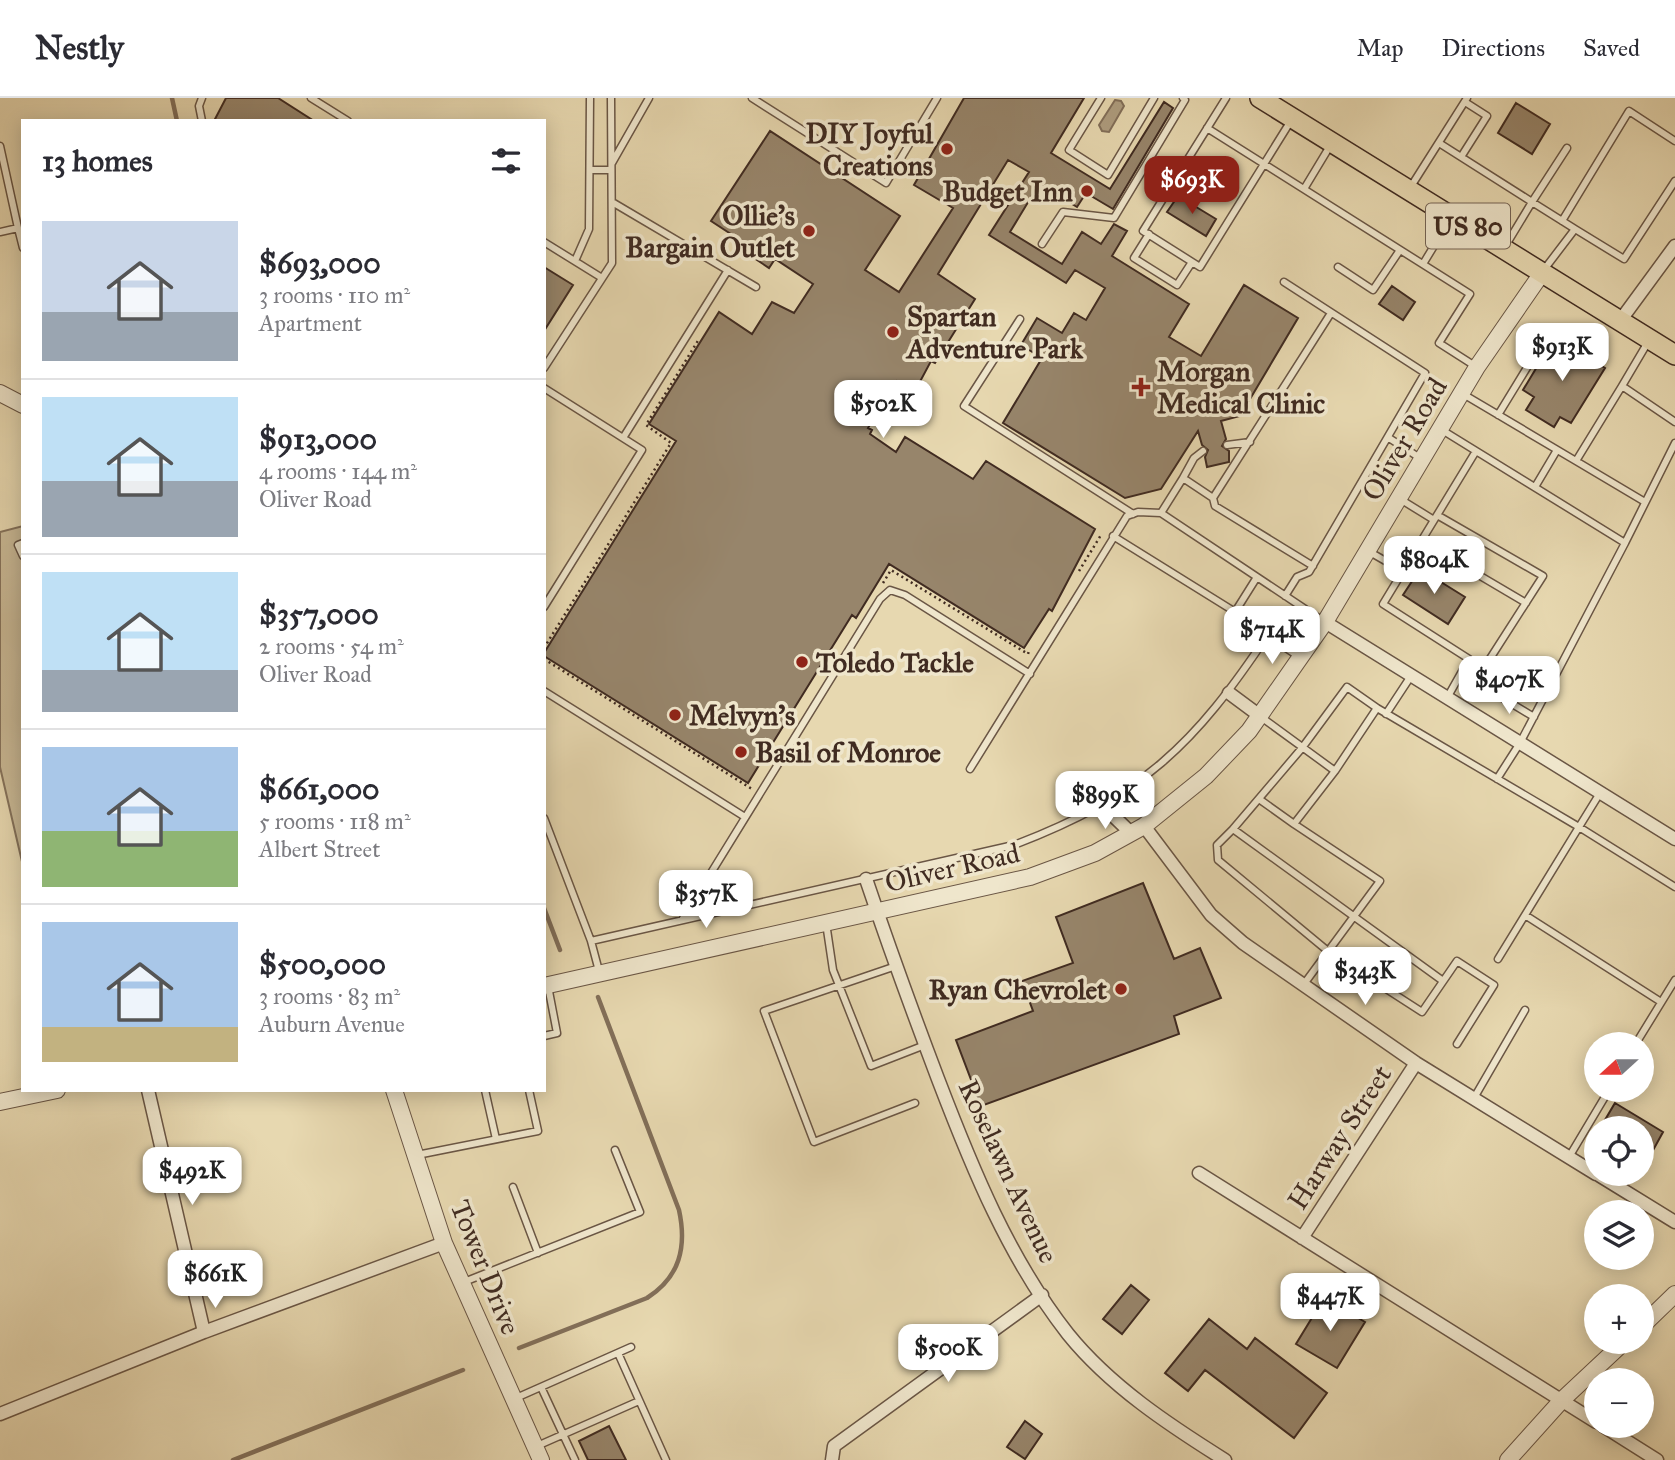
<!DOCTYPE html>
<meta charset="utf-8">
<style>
:root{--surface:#fff;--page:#f7f7f7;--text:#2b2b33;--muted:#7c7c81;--line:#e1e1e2;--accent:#8f2418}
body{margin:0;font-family:"IM FELL Great Primer",serif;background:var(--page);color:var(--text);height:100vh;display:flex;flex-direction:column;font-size:26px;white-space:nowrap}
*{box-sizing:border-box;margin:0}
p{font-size:23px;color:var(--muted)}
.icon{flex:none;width:38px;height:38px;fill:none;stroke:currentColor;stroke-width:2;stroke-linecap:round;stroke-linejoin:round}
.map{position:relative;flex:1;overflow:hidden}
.drawer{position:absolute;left:21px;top:21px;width:525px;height:973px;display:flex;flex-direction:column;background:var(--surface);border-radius:0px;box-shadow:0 4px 18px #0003}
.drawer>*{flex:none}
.needle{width:46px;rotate:249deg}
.tools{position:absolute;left:1584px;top:934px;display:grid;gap:14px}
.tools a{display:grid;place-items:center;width:70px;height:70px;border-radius:50%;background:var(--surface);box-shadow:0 4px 18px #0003;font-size:35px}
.price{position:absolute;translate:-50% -60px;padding:0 16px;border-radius:14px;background:#fff;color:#222;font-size:23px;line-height:46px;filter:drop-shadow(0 2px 4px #0008)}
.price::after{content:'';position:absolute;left:50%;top:42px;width:21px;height:16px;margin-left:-10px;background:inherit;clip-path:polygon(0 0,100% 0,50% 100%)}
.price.current{background:var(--accent);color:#fff}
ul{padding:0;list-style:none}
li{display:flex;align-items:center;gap:21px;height:175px;padding:0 21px}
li+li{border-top:2px solid var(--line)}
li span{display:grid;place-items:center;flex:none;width:196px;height:140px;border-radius:0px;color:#555}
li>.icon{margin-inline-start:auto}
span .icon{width:84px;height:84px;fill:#fffc;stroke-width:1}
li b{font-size:30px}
h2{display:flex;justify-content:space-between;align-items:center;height:84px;padding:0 21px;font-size:30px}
header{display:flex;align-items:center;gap:42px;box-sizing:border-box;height:98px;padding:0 35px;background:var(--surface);border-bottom:2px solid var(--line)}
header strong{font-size:33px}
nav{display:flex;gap:38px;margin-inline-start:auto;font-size:24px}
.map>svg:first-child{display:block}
.green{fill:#cbbb98;stroke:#86735c;stroke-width:2}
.water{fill:#ae9d7f;stroke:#826f59;stroke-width:2}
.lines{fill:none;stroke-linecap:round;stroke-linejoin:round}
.stream{stroke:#826f59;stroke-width:4.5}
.building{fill:#97856b;stroke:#402b21;stroke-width:2}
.service-casing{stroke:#6a5645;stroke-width:9}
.minor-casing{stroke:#6a5645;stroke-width:15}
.tertiary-casing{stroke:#6a5645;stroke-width:18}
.primary-casing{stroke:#402b21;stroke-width:22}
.path{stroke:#402b21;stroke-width:2.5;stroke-dasharray:2 3.5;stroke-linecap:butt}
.service{stroke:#efe6cc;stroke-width:6}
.minor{stroke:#efe6cc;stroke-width:12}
.tertiary{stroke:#efe6cc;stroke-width:16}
.primary{stroke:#e7d8b0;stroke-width:19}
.poi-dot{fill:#8f2418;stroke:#efe6cc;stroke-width:2.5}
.labels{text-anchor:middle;stroke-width:7;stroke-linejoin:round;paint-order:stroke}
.shield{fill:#efe6cc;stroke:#746354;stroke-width:2}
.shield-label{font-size:26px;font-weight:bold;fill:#402b21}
.poi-label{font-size:28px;font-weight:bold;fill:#402b21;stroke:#efe6cc;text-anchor:start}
.street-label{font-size:28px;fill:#402b21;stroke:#efe6cc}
</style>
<header>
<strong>Nestly</strong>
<nav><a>Map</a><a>Directions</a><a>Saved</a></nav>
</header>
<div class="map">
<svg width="1675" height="1362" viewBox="0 0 1675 1362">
<rect width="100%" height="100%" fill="#e7d8b0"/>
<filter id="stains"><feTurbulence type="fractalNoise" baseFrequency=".00286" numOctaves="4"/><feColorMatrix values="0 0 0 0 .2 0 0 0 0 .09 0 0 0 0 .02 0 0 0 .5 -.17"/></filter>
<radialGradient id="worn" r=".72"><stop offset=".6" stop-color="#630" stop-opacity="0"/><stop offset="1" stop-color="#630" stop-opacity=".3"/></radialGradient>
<path class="green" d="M23,428V768L0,669V434Z"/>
<path class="water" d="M1115,2L1121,3L1124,8L1109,34L1102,33L1099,27Z"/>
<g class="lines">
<path class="stream" d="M172,0L177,23
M544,810L560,852
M519,1250L647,1200C680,1179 687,1149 679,1112L598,899
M233,1362L463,1272"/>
</g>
<path class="building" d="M226,0H278L314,23H214Z
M964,0H1084L1051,55L1110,91L1164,4L1173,10L1113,111L1086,95L1077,109L1039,86L1010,134L1062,166L1082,134L1101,146L1114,126L1127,133L1112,158L1189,206L1169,239L1201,258L1244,187L1298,220L1240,318L1221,323L1226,341L1222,348L1229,353V364L1207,369L1205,359L1208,352L1202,347L1198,333L1161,391L1125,400L1003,325L1042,260L1021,247L1037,220L1062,235L1074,215L1086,222L1105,190L1075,172L1066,185L989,137L1029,74L1008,62L938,176L975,201L935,265L931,263L915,293L897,283L868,330L872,332L870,336L896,354L905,339L973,381L986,363L1095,431L1052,513L1049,511L1024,550L889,466L856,520L852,517L748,685L544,558V555L676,343L649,326L719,214L752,236L772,204L794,215L813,186L775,161L769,170L739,150L743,144L711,123L770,33L900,118L865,172L899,194L953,110L914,87Z
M1516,5L1550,26L1532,56L1498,35Z
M1178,98L1216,121L1206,138L1167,114Z
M544,169L573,187L544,233Z
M1392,188L1415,204L1403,222L1379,206Z
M1555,239L1605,270L1571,325L1560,319L1554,329L1526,312L1534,299L1523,292Z
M1420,471L1465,499L1448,526L1403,497Z
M1143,785L1174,861L1200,850L1221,900L1174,918L1179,936L981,1008L956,942L1033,913L1022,883L1073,865L1056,819Z
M1615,1005L1663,1034L1651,1056L1642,1051V1031H1608L1602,1027Z
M1131,1187L1149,1202L1122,1236L1103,1221Z
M1324,1200L1365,1224L1337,1270L1296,1246Z
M1209,1221L1247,1251L1255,1240L1327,1295L1294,1340L1205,1272L1188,1293L1165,1275Z
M1025,1323L1042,1336L1025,1361L1007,1349Z
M609,1328L626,1362H588L579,1343Z"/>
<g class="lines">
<g class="service-casing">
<path id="service" d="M311,0L348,23
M752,0L886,85L937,0
M1101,0L1069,52L1108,77L1154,0
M1226,0L1143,133L1200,169L1292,21
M202,23L199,8L202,0
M1207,30L1470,196L1439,245L1475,268
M1439,45L1532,104L1567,50
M0,48L18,130L0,134
M1461,59L1487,18L1465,4
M612,65L649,0
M591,72H611
M1410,90L1467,0
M1304,91L1330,48
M612,104L756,189
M1562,123L1629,13L1675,43
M18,130L23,150
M1575,131L1624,161L1675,83
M1149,136L1134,160L1177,187L1192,164
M544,144L602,180
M1042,146L1063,114L1114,120L1185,2L1183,0
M1506,147L1532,104L1575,131L1543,173
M575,163L589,131L590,0
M1423,166L1451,120
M1338,169L1373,192L1400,152
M1284,184L1425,275L1309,474L1297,479L1285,498
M1020,221L964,308L1133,416
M544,270L612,165L611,0
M1622,288L1648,244
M544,290L642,352L544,509
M1463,296L1576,363
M1498,317L1539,250
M1442,332L1625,445L1675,345
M623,340L728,172
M1389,340L1420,360
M1227,347L1250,344
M1183,380L1194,360L1203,353
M1535,389L1557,352
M1213,400L1215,408L1313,468
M1400,401L1434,422
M1645,404L1576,363L1622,288L1675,324
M1161,415L1323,523
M1437,417L1543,478L1484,570L1469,561
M1421,443L1526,505
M23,445L18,447L23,458
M1368,453L1403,473
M1235,514L1257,479
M1461,575L1534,619
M544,593L745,719
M1447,600L1469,561L1383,506L1476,353
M1386,616L1411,578
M1261,619L1335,673L1377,610L1579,729L1600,695
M970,671L1127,418L1138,414L1161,415L1183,380L1213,400L1331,215
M1497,681L1520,645L1625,445
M1259,701L1294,726
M544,720L591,843L599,873
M1233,731L1302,650L1347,589L1377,610
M1525,817L1661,904
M682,822L880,501L890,492L905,497L1030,576
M826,825L833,872L871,968L925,947
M591,843L1014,747C1142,698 1194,648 1269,535L1113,438
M1498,861L1579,729L1675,789
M896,868L764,913L814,1044L915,1005
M1443,883L1233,731L1217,747L1218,762L1329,854L1422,914L1457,863L1494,887L1457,946
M1304,886L1380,783L1294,726L1335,673
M544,938L557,935L548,888
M1635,947L1675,882
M485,992L496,1041
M1474,1000L1525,912
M417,1057L538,1033L529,992
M1569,1059L1609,992
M513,1089L538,1155
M464,1184L640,1114L615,1052
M618,1255L666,1362
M541,1289L575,1362
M516,1300L631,1249
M537,1348L639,1303"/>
</g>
<g class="minor-casing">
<path id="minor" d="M1620,223L1675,148
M1325,524L1675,741
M1269,535L1302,557
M1229,595L1260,618
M1102,707L1131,735
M1144,728L1211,817L1243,845L1416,965L1596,1076
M866,781C889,849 913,915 938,981C972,1070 1009,1161 1068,1236C1110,1288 1169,1327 1225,1362
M148,992L204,1234
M1199,1075L1596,1324
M1597,1076L1675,1124
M1302,1140L1416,965
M0,1316L204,1234L444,1145
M1603,1328L1657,1362
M832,1362L834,1348L1042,1197"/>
</g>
<g class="tertiary-casing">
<path id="tertiary" d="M0,295L23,307
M544,888L1030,779L1095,755L1144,728L1206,678L1249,633L1325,524L1477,269L1542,175
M394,992L444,1145L541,1362
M0,1004L57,992
M1642,1228L1675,1196
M1508,1362L1562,1302L1624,1244"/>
</g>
<g class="primary-casing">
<path id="primary" d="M1260,0L1675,257"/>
</g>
<path class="path" d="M1079,473L1101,437
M883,485L891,472L1028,556L1029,553
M544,550L671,345L646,327L699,241
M544,561L752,691"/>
<use href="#service" class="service"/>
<use href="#minor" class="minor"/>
<use href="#tertiary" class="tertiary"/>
<use href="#primary" class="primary"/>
</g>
<g class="poi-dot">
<circle cx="947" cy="51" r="7"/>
<circle cx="1087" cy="93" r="7"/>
<circle cx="809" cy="133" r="7"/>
<circle cx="893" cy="234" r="7"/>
<path d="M1137.5 278.5h7v7h7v7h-7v7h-7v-7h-7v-7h7z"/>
<circle cx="802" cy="564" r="7"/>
<circle cx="675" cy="617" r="7"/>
<circle cx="741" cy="654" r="7"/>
<circle cx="1121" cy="891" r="7"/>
</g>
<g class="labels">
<rect class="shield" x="1426" y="105.5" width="84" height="45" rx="5"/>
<g class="shield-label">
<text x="1468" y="137">US 80</text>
</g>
<g class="poi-label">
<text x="933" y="45" text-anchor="end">DIY Joyful<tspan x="933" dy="32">Creations</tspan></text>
<text x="1073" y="103" text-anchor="end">Budget Inn</text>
<text x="795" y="127" text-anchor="end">Ollie's<tspan x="795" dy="32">Bargain Outlet</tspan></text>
<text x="907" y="228">Spartan<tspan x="907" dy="32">Adventure Park</tspan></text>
<text x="1157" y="283">Morgan<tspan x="1157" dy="32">Medical Clinic</tspan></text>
<text x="816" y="574">Toledo Tackle</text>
<text x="689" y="627">Melvyn's</text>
<text x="755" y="664">Basil of Monroe</text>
<text x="1107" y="901" text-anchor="end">Ryan Chevrolet</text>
</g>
<g class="street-label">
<text transform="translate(1404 341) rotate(-59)" y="10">Oliver Road</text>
<text transform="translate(952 769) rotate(-13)" y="10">Oliver Road</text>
<text transform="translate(1339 1039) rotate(-57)" y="10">Harway Street</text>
<text transform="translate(1009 1073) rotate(65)" y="10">Roselawn Avenue</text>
<text transform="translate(486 1169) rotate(68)" y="10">Tower Drive</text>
</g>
</g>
<rect width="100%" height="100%" filter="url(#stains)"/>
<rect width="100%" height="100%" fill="url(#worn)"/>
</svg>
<div class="tools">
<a><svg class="needle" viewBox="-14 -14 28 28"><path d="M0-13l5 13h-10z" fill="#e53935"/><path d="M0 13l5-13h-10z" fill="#7c7c81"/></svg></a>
<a><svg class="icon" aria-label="locate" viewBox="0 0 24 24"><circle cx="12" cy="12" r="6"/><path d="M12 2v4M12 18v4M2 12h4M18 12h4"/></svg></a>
<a><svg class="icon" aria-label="layers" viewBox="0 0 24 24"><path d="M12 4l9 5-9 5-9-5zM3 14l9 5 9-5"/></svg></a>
<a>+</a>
<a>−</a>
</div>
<b class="price current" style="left:1192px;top:118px">$693K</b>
<b class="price" style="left:1562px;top:285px">$913K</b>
<b class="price" style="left:883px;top:342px">$502K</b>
<b class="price" style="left:1434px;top:498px">$804K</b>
<b class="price" style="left:1272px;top:568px">$714K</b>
<b class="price" style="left:1509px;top:618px">$407K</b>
<b class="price" style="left:1105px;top:733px">$899K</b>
<b class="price" style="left:706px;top:832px">$357K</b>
<b class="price" style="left:1365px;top:909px">$343K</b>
<b class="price" style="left:192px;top:1109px">$492K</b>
<b class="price" style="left:215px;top:1212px">$661K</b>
<b class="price" style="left:1330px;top:1235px">$447K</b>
<b class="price" style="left:948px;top:1286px">$500K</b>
<section class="drawer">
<h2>13 homes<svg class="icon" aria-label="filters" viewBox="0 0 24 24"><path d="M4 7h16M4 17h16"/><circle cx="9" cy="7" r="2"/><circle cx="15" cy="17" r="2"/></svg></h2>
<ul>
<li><span style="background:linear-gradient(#c9d6e8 65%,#9aa5b1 0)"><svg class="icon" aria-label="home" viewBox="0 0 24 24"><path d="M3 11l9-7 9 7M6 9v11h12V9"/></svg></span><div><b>$693,000</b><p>3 rooms · 110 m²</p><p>Apartment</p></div></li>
<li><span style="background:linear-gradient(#bfe0f5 60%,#9aa5b1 0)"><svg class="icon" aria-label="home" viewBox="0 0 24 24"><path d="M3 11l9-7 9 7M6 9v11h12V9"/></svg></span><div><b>$913,000</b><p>4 rooms · 144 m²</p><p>Oliver Road</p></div></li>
<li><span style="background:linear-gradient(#bfe0f5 70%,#9aa5b1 0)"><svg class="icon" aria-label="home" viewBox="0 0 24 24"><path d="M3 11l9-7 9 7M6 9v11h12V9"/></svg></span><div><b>$357,000</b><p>2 rooms · 54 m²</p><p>Oliver Road</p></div></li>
<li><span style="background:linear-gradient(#a9c7e8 60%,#8fb573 0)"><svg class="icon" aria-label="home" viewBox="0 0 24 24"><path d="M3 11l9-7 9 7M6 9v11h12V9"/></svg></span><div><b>$661,000</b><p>5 rooms · 118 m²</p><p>Albert Street</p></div></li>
<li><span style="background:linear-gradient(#a9c7e8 75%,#c2b280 0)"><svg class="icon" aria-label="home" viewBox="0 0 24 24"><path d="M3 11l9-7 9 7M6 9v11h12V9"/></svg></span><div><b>$500,000</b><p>3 rooms · 83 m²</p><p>Auburn Avenue</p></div></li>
</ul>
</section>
</div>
